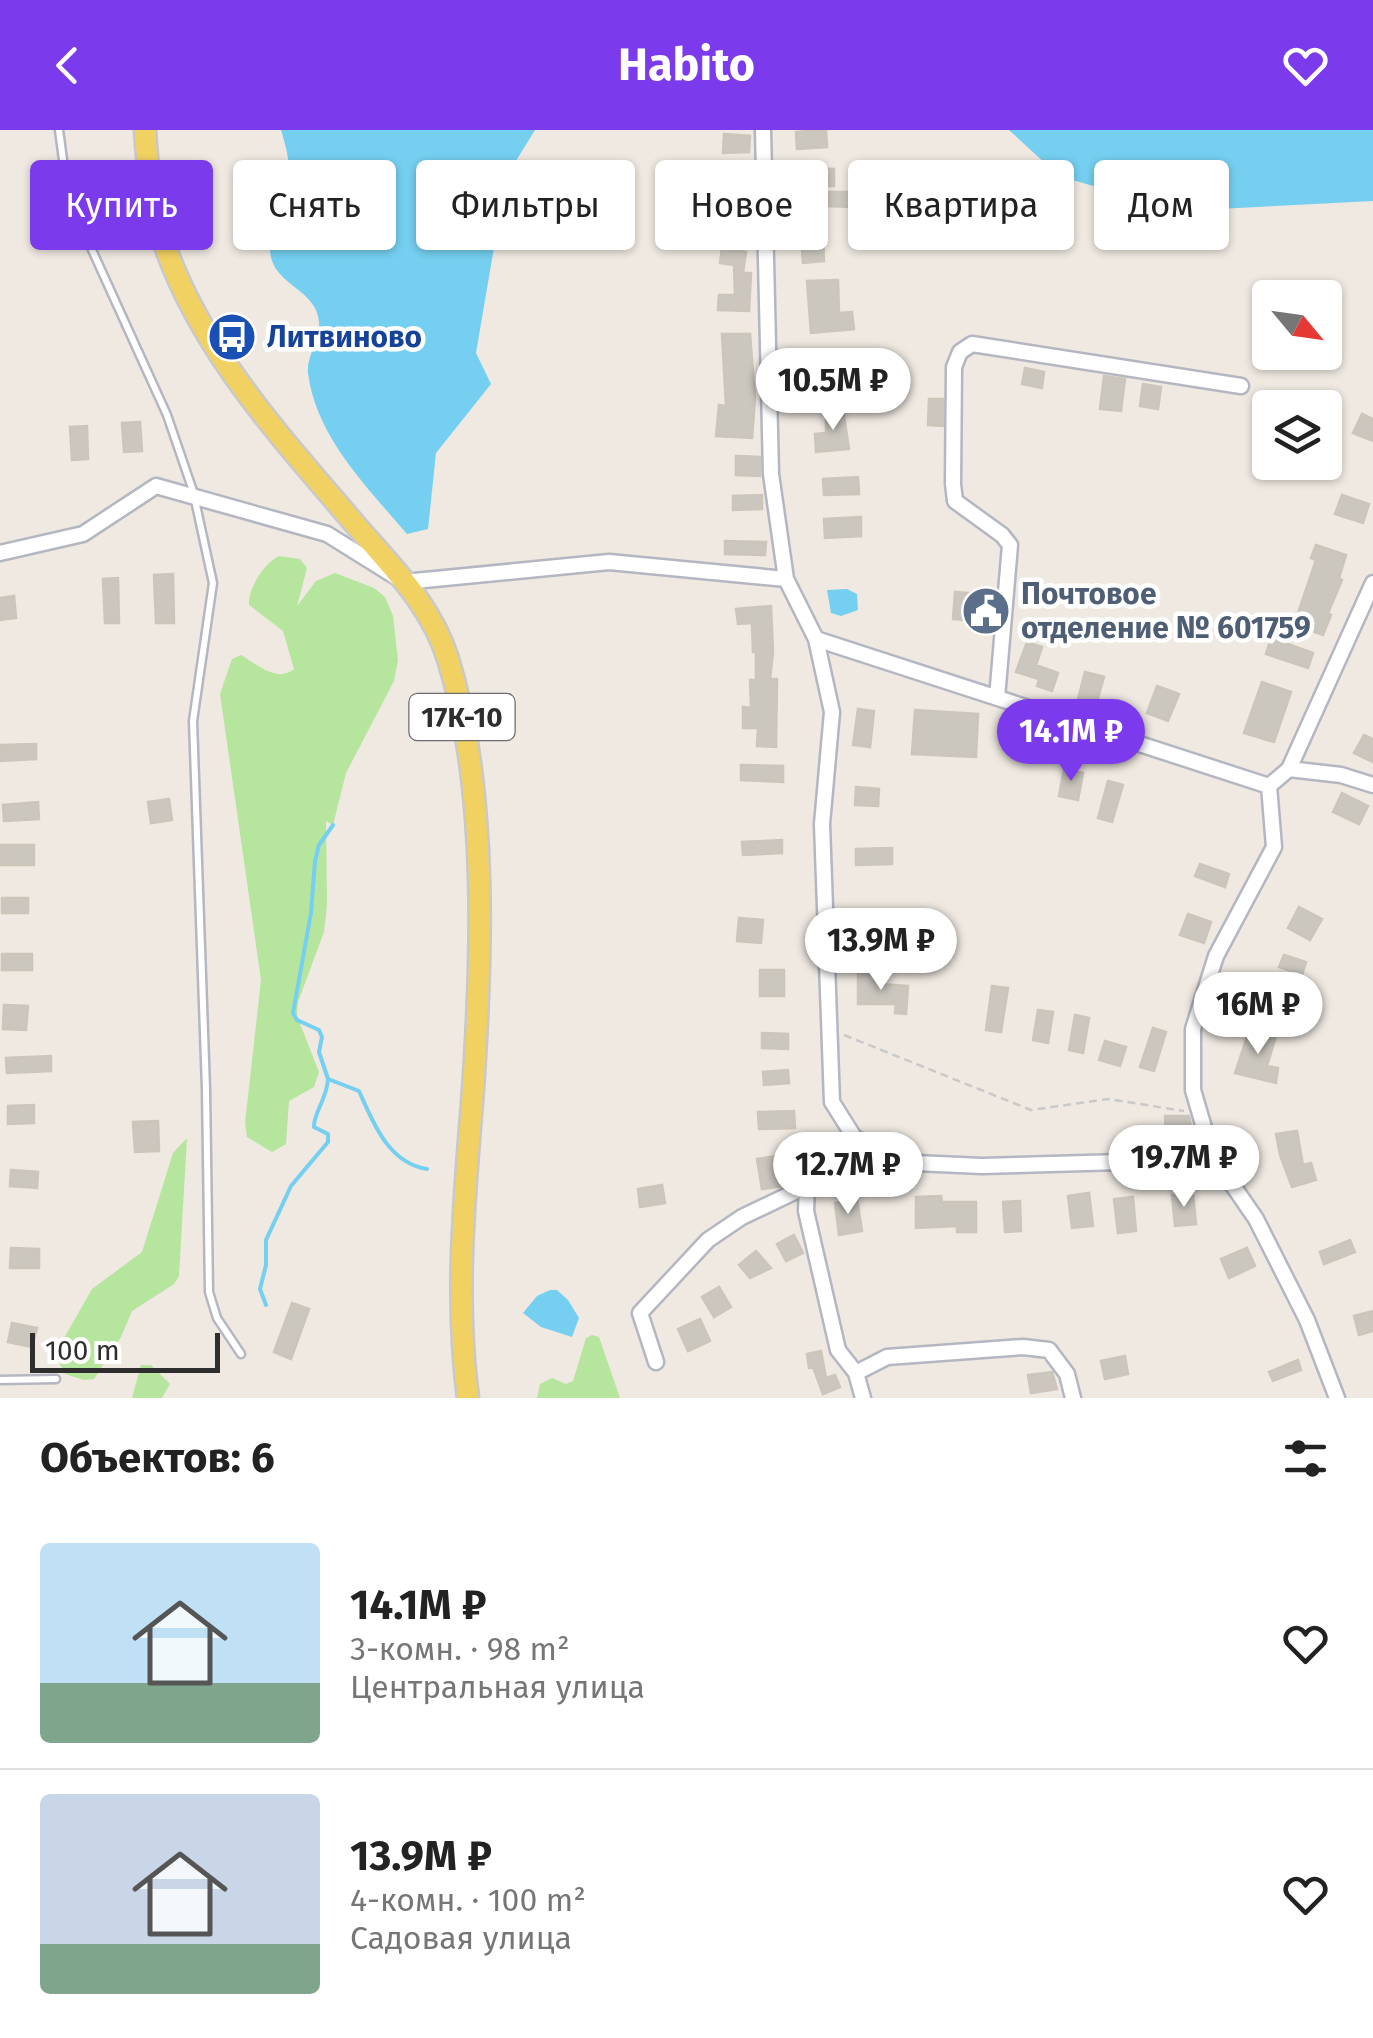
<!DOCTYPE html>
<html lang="ru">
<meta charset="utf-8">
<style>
:root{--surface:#fff;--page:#f6f6f6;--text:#222;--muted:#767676;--line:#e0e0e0;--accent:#7c3aed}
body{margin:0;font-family:"Fira Sans",sans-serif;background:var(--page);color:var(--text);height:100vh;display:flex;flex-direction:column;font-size:38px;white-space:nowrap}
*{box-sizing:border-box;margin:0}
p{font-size:32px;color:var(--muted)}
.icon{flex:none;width:55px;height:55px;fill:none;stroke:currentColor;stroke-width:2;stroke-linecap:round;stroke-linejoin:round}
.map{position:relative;height:1268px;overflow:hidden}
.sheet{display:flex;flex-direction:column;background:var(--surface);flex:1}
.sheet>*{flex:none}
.banner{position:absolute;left:30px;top:30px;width:1315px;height:90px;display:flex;gap:20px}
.needle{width:65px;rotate:119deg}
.controls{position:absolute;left:1252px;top:150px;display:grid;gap:20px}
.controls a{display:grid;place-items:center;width:90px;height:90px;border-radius:10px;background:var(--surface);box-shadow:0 2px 8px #0004;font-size:50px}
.scale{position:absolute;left:30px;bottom:25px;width:190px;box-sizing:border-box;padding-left:10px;border:5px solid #2e2e2e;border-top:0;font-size:28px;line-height:35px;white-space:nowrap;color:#2e2e2e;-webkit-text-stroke:8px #fff;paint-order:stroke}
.price{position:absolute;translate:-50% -85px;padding:0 22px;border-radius:35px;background:#fff;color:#222;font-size:32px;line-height:65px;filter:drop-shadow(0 2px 5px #0008)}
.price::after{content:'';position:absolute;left:50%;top:60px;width:30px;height:22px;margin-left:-15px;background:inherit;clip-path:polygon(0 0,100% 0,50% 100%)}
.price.current{background:var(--accent);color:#fff}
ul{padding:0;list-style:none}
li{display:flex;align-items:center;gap:30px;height:250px;padding:0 40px}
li+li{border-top:2px solid var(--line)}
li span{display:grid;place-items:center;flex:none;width:280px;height:200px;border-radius:10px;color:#555}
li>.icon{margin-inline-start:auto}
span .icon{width:120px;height:120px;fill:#fffc;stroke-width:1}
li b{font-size:42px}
h2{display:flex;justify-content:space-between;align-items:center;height:120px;padding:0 40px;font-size:42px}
.chip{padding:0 35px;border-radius:10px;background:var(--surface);box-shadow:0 2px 8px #0004;font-size:35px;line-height:90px}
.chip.current{background:var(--accent);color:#fff}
header{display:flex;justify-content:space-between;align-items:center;height:130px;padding:0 40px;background:var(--accent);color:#fff;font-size:45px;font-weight:700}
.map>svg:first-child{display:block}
.green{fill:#b6e59e}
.water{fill:#75cff0}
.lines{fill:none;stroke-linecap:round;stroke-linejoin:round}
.stream{stroke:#75cff0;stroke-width:4}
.building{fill:#cbc7bf;stroke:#cbc5ba;stroke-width:2.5}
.service-casing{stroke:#b4b7c1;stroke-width:11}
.minor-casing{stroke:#b4b7c1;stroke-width:19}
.primary-casing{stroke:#c9c9c9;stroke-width:25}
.path{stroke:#c9c9c9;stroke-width:2.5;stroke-dasharray:8 5;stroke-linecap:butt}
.service{stroke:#fff;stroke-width:6}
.minor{stroke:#fff;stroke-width:14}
.primary{stroke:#f2d163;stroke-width:20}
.labels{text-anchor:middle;stroke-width:9;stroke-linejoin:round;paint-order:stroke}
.shield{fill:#fff;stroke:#6d6d6d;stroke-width:2.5}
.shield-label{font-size:28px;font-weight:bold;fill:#2e2e2e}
.transit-label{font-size:30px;font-weight:bold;fill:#164399;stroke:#fff;text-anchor:start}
.service-label{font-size:30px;font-weight:bold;fill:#4e5e75;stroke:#fff;text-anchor:start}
</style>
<header><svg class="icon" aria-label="back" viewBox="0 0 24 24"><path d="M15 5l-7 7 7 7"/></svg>Habito<svg class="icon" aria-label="heart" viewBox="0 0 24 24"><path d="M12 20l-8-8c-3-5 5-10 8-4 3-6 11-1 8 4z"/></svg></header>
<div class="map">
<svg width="1373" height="1268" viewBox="0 0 1373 1268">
<rect width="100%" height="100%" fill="#efe9e1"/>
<path class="green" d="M279,426L300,429L307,438L297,476L316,451L335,443L374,458L385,467L393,486L398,530L394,551L346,643L333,695L326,691L327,775L324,802L298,872L297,886L319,942L314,957L289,971L286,1014L272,1022L247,1007L245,993L261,850L220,564L232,529L241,525C258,535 277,553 294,539L283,501L249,475C248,458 264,433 279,426Z
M187,1008L179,1146L174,1154L132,1181L121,1207L94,1249L84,1250L65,1244L56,1226L59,1217L92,1159L142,1122L173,1023Z
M592,1205L599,1207L620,1268H537L540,1254L552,1248L566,1254L573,1251L586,1208Z
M141,1235H151L170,1254L162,1268H132Z"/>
<path class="water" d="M281,0H535L506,47L476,223L491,254L436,323L428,399L407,404C368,358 316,307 308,243C306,226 321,209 319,192C317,158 270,155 270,119C270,93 287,70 289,45C290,30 285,14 281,0Z
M1009,0H1373V71L1179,81L1059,46Z
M847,459L857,464L858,480L841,486L831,483L827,460Z
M550,1160H557L568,1170L579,1188L572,1207L541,1197L523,1183L537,1166Z"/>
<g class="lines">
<path class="stream" d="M333,695L319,715L315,731L311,783L293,883L297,890L319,900L322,907L319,922L328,949L359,961C373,992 388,1033 427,1039
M266,1175L260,1159L266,1135V1110L291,1056L328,1012V1004L314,997C313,984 327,969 328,949"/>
</g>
<path class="building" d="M821,0H826L827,17L797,19L796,2Z
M724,4L750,6L749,22L723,23Z
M800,38L834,39V56L800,55Z
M725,48L751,51L749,73L723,71Z
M829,62H853L852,77L828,76Z
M823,104L824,131L803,133L801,106Z
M722,118L746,122L743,143H751L749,181L718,180L719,165H735L734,135L720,133Z
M838,150L839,183L852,182L854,199L811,203L807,151Z
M722,204H750L755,268L752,308L716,306L719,275L726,276Z
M812,222L831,223V242H811Z
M1025,238L1044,242L1042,258L1022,254Z
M1104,246L1125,249L1121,281L1100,279Z
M1143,254L1161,257L1158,279L1140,276Z
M929,269H943V296L928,295Z
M843,280L849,319L816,322L815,304L826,303V281Z
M1362,284L1373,289V311L1353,303Z
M140,292L142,321L124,322L122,293Z
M87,296L88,329L72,330L70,297Z
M736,326L760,327V346L736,345Z
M858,347L859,364L824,365L823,349Z
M762,365V379L733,380V366Z
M1342,365L1369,374L1363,393L1335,384Z
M861,387V406L825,408L824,389Z
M725,411L766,412L765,425L725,424Z
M1316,415L1346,425L1339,448L1342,450L1328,483L1331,485L1323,505L1294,495L1316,430L1311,428Z
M173,444L174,493H156L154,445Z
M118,448L119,493H105L103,449Z
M955,462L995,465L993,492L953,489Z
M14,466L16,488L0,490V468Z
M771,476L773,522L770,549H777L776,617L757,616L758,598H743V577L751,578L750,550H756V522H753L752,493L738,494L736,479Z
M1271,508L1313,523L1308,538L1266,524Z
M1027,512L1042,517L1036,535L1058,543L1052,561L1037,556L1039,549L1016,542Z
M1085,542L1104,547L1096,575L1078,569Z
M1262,552L1291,562L1274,612L1244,603Z
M1157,556L1179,564L1168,591L1147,583Z
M858,579L874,581L870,617L853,615Z
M915,580L978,584L976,627L912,624Z
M1364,605L1373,609V632L1354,623Z
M36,614V629L1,631L0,615Z
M741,635L783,636V652L741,650Z
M1064,639L1083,643L1078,670L1059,666Z
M1108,651L1123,655L1112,692L1098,688Z
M856,657L879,659L878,676L855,675Z
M1342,663L1368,676L1359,694L1333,682Z
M169,669L172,690L151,693L148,672Z
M38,672L39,689L4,691L3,675Z
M782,710V723L743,725L742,712Z
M0,715H34V735H0Z
M892,718V734L856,735V719Z
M1200,734L1229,744L1225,757L1195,746Z
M2,768H28V783H2Z
M1299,777L1322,789L1310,810L1288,798Z
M1188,784L1211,792L1204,813L1180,805Z
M739,788L763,790L761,813L737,811Z
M2,824H32V840H2Z
M1284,825L1306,832L1302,845L1279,837Z
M760,840H784V866H760Z
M858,843H879V854L908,856L906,884L895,883L896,874H858Z
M992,856L1008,858L1001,902L986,900Z
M1264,859L1284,868L1278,882L1258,873Z
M4,875L28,876L26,900L3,899Z
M1038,880L1053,882L1048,913L1033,910Z
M1075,885L1089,888L1083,923L1069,920Z
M1153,898L1166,902L1154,941L1140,937Z
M1250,898L1276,906L1267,936L1278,938L1276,953L1235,943Z
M762,903L788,904V919L762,918Z
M1105,911L1126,917L1120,936L1099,930Z
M51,926V941L7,943L6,928Z
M788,940L789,953L764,955L763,942Z
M34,975V993L8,994V976Z
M794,981L795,998L759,999L758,982Z
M1165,986H1189L1195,1018L1166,1020Z
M158,991L159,1021L135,1022L133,992Z
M1297,1001L1303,1035L1311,1033L1316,1050L1292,1057L1280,1025L1276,1004Z
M797,1023L800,1047L783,1056L762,1059L757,1029Z
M11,1040L38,1042L37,1058L10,1056Z
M662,1055L665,1073L640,1077L638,1059Z
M1089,1063L1093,1096L1072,1098L1068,1066Z
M1193,1063L1196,1094L1175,1096L1172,1065Z
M941,1066L942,1072H976V1102H957V1096L916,1098V1067Z
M1133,1067L1136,1101L1118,1103L1114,1069Z
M857,1069L862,1101L839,1105L835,1073Z
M1020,1071L1021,1101L1005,1102L1003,1072Z
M794,1105L803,1123L786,1131L777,1114Z
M1350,1110L1355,1122L1324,1134L1320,1122Z
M11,1118L39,1119V1138H10Z
M1247,1118L1255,1136L1229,1148L1221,1129Z
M756,1121L771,1138L750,1148L739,1135Z
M719,1157L731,1177L714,1187L702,1167Z
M292,1173L309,1179L291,1229L274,1222Z
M1373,1181V1201L1359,1205L1354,1186Z
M700,1189L710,1211L688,1221L678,1199Z
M12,1193L37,1198L32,1217L8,1212Z
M821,1221L826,1248L835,1245L840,1257L823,1264L813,1237L809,1238L807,1224Z
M1125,1226L1128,1244L1105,1249L1101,1231Z
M1298,1230L1301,1240L1273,1251L1269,1242Z
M1052,1242L1057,1259L1031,1263L1028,1245Z"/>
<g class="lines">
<g class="service-casing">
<path id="service" d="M59,0L68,67L167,285L193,361L213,453L193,591L206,959L209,1162L217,1188L241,1224
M0,1250L56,1249"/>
</g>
<g class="minor-casing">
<path id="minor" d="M763,0L771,344L786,449L816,509L832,582L822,694L832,972L854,1007L893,1032L982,1036L1191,1030L1212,1025
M0,423L83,404L156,356L327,404L404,452L609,432L786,449
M816,509L1269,656
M997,568L1010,415L1002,405L955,371L953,354L954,237L960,222L972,214L1241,256
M1289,639L1341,645L1373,655
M807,1056L806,1081L838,1220L856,1243L863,1268
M656,1232L640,1183L708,1110L742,1087L807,1056L847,1026L854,1007
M856,1243L887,1227L1023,1217L1049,1220L1067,1244L1073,1268
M1337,1268L1307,1190L1256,1089L1212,1025L1193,960V899L1216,826L1274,717L1269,656L1289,639L1373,453"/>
</g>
<g class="primary-casing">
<path id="primary" d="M145,0C147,32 150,67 159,97C192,211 279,305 354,393C390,435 431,474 448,529C489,662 482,835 472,973C464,1072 455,1169 468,1268"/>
</g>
<path class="path" d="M844,905L1031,980L1108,969L1184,981"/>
<use href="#service" class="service"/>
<use href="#minor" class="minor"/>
<use href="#primary" class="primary"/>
</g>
<defs>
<g id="bus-disc" transform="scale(2.5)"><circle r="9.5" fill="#1a4fb4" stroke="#fff"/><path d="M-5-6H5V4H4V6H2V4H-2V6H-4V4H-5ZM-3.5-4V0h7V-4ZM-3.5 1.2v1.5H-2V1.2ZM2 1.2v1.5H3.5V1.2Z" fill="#fff"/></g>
<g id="civic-disc" transform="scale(2.5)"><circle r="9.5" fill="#5c6f8a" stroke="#fff"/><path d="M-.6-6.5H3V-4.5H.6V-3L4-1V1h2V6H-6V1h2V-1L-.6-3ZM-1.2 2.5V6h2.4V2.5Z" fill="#fff"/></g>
</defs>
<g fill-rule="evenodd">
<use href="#bus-disc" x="232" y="207"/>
<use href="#civic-disc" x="986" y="481"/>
</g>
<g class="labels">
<rect class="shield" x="409.5" y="564" width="105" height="46" rx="8"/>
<g class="shield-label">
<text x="462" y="597">17К-10</text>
</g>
<g class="transit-label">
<text x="267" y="217">Литвиново</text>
</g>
<g class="service-label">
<text x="1021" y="474">Почтовое<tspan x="1021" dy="34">отделение № 601759</tspan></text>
</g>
</g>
</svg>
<div class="controls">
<a><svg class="needle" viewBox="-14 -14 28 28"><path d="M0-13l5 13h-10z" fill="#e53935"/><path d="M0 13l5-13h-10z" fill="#767676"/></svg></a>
<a><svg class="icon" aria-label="layers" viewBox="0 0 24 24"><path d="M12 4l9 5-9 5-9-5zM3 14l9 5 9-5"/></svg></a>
</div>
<div class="scale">100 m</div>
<b class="price" style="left:833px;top:303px">10.5M ₽</b>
<b class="price current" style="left:1071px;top:654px">14.1M ₽</b>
<b class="price" style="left:881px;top:863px">13.9M ₽</b>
<b class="price" style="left:1258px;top:927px">16M ₽</b>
<b class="price" style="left:1184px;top:1080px">19.7M ₽</b>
<b class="price" style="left:848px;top:1087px">12.7M ₽</b>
<div class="banner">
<a class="chip current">Купить</a>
<a class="chip">Снять</a>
<a class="chip">Фильтры</a>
<a class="chip">Новое</a>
<a class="chip">Квартира</a>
<a class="chip">Дом</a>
</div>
</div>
<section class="sheet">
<h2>Объектов: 6<svg class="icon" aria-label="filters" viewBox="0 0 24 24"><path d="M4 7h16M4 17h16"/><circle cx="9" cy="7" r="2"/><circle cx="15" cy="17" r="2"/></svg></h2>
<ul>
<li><span style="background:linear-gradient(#bfe0f5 70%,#7fa58c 0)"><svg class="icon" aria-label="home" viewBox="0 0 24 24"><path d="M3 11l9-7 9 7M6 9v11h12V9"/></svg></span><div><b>14.1M ₽</b><p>3-комн. · 98 m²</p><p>Центральная улица</p></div><svg class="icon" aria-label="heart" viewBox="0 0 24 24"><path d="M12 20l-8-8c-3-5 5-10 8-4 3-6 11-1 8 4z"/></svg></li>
<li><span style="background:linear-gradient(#c9d6e8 75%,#7fa58c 0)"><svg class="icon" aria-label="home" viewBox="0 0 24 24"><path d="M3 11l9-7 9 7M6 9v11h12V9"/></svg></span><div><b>13.9M ₽</b><p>4-комн. · 100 m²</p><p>Садовая улица</p></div><svg class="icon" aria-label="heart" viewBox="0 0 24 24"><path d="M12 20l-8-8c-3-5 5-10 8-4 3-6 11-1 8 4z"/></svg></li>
</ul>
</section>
